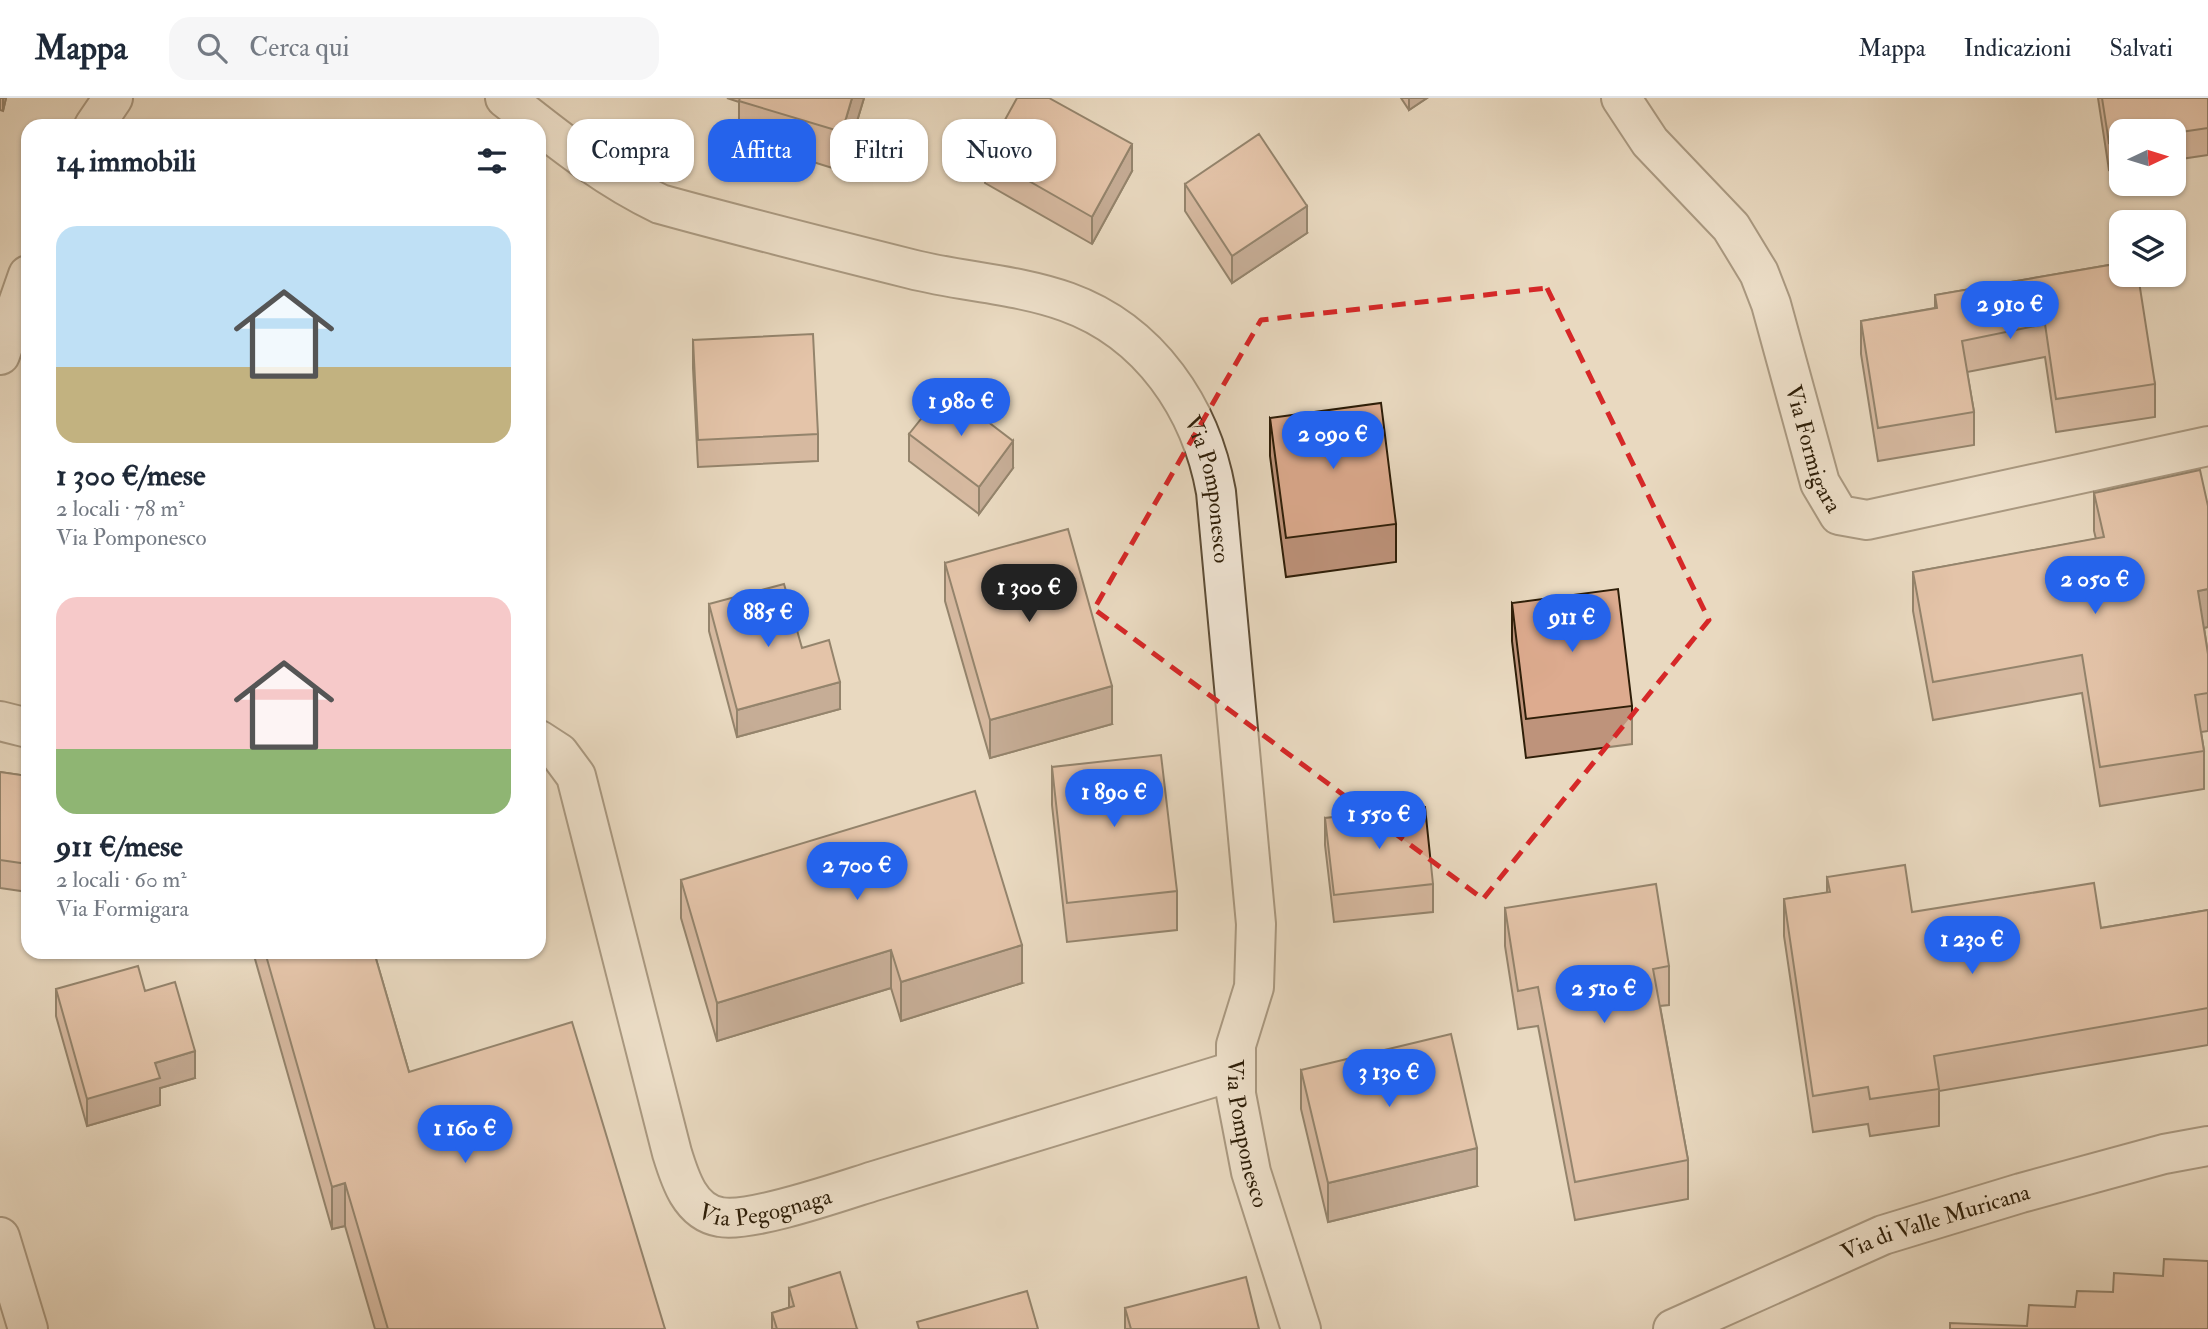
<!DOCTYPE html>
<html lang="it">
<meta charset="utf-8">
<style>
:root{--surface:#fff;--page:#f6f6f7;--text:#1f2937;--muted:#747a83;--line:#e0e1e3;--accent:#2563eb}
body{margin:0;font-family:"IM FELL Double Pica",serif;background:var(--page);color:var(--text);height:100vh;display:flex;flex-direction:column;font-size:26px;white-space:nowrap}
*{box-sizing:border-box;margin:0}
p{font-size:23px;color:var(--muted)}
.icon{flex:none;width:38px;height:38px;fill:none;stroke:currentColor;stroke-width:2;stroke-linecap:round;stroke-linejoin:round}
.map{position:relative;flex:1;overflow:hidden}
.drawer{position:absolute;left:21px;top:21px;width:525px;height:840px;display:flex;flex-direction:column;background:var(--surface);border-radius:21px;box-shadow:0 2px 5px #0004}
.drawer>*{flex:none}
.banner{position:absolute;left:567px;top:21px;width:665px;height:63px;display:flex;gap:14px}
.needle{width:46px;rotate:86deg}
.controls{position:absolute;left:2109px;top:21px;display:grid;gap:14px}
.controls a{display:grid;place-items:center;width:77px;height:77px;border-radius:14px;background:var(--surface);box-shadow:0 2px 5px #0004;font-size:35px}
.price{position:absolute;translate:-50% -60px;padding:0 16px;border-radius:24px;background:var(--accent);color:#fff;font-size:23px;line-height:46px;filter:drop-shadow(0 2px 4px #0008)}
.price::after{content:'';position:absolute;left:50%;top:42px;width:21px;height:16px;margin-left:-10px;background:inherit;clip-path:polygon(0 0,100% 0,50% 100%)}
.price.current{background:#222;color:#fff}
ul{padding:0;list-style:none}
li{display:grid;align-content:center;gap:14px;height:371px;padding:0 35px}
li span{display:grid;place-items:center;height:217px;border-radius:21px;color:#555}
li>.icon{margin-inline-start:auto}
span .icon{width:126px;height:126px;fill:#fffc;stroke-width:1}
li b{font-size:30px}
h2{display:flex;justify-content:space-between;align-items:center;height:84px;padding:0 35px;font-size:30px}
.chip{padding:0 24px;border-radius:21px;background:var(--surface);box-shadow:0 2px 5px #0004;font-size:24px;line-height:63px}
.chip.current{background:var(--accent);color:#fff}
header{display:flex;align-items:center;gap:42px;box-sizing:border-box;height:98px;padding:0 35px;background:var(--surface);border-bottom:2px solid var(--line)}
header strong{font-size:33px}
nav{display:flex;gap:38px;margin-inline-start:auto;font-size:24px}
.search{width:490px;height:63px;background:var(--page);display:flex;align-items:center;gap:18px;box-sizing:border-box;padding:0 24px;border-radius:21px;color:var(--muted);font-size:26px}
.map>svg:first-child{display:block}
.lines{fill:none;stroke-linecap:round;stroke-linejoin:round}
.minor-casing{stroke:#5d4d36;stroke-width:42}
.tertiary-casing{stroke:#5d4d36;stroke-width:42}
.minor{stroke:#f1e6d6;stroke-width:38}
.tertiary{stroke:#f1e6d6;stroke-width:38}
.wall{fill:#be937b;stroke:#2e1e08;stroke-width:2}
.shaded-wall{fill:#9b7864;stroke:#2e1e08;stroke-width:2}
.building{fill:#ddab8f;stroke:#2e1e08;stroke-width:2}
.marked{fill:none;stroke:#d62828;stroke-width:5;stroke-dasharray:14 9;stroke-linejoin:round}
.labels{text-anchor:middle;stroke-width:6;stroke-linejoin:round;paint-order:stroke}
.street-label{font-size:23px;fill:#2e1e08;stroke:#f1e6d6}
</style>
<header>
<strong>Mappa</strong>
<div class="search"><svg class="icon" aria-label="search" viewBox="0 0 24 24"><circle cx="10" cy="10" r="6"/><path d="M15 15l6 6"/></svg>Cerca qui</div>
<nav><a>Mappa</a><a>Indicazioni</a><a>Salvati</a></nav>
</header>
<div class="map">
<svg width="2208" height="1231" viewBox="0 0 2208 1231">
<rect width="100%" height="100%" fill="#e9d9c0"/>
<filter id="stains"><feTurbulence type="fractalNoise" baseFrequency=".00286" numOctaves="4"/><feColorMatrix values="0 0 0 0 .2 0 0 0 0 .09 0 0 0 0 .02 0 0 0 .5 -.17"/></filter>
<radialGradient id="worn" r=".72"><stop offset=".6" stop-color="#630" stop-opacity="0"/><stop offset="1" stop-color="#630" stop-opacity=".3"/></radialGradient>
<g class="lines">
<g class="minor-casing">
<g id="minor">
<path id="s1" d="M505,0C555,39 603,79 660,106C743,129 827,150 911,171C962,184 1017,186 1067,204C1150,234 1201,310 1216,394L1256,826L1254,889L1236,947V996L1251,1074L1301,1231"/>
<path id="s2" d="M1621,0L1650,44L1731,129L1759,175L1771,206L1820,385L1839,417L1867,422L2208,348"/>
<path d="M94,28L113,0"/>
<path d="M0,257L28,177"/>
<path d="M0,623L28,630"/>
<path id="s3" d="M539,642L559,655L576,678L672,1055C680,1081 690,1114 720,1119C751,1125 842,1093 874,1083C994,1047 1114,1010 1234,973"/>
<path d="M0,1139L28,1231"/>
</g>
</g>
<g class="tertiary-casing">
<g id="tertiary">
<path id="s4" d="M1673,1231L1883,1137L2021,1095L2164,1056L2208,1048"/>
</g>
</g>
<use href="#minor" class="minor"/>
<use href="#tertiary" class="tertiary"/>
</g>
<path class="wall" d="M0,0H6L3,13L0,12Z
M727,0H864L842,73L739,41V4Z
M1401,0H1427L1409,12Z
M2098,0H2208V57L2174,62V33H2121V70L2109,72Z
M985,58L1132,73L1092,146L985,85Z
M1185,86L1307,135L1232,185L1185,113Z
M2121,165L2155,286V319L2056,334L2045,259L1967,274L1974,314V347L1878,363L1861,256V223L1935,210V197Z
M693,242L818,336V363L698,369L693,270Z
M1270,320L1396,426V464L1286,479L1270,358Z
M909,336L1013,370L979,416L909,363Z
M2094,395L2208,529L2204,530L2208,556V633L2201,634L2204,653V691L2100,708L2082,595L1933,622L1913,513V474L2096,441L2094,433Z
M945,465L1112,626L990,660L945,503Z
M1512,505L1632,608V646L1526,660L1512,543Z
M709,506L802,550L840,611L737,639L709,533Z
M1052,669L1177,793V832L1067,844L1052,707Z
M0,674L28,678V794L0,790Z
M1325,720L1433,786V814L1334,824L1325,747Z
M1827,779L1912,814L2101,830L2208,812V947L1939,993V1028L1870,1038L1868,1026L1813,1034L1784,838V801L1827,795Z
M681,782L1022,885L901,923L891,890L717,943L681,820Z
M1505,810L1669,868V907L1660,908L1688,1062V1101L1575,1122L1538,928L1518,931L1505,848Z
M253,854H374L409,974L665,1231H375L345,1128L332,1131Z
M56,891L145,893L195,980L160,990V1007L87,1028L56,918Z
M1301,972L1477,1088L1328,1124L1301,1011Z
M789,1190L857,1231H772V1215L789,1210Z
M1125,1210L1259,1231H1125Z"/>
<path class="shaded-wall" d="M3,0H6L3,13Z
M852,0H864L842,73V34Z
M1409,0H1427L1409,12Z
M1132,46V73L1092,146V119Z
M1307,108V135L1232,185V158Z
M1013,343V370L979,416V389Z
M2208,491V529L2198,531V493Z
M840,584V611L737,639V612Z
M1112,588V626L990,660V622Z
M1022,847V885L901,923V884Z
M891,852V890L717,943V905Z
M195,953V980L160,990V1007L87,1028V1001L155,965Z
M1477,1050V1088L1328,1124V1085Z
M345,1085V1128L332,1131V1089Z"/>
<path class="building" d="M740,0H852L842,34L739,3Z
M1017,0H1049L1132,46L1092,119L985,58Z
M2102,0H2208V30L2174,35V33H2121V43L2109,45Z
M1259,36L1307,108L1232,158L1185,86Z
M2121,165V177H2138L2155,286L2056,301L2045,226L1962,243L1974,314L1878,330L1861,223L1937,210L1935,197Z
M813,236L818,336L698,342L693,242Z
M945,291L1013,343L979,389L909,336Z
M1381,305L1396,426L1286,440L1270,320Z
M2200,372L2208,408V491L2198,493L2208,556V595L2195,597L2204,653L2100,669L2082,557L1933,584L1913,474L2104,439L2094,395Z
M1068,431L1112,588L990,622L945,465Z
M784,486L802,550L829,542L840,584L737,612L709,506Z
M1618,491L1632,608L1526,621L1512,505Z
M1161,657L1177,793L1067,805L1052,669Z
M0,674L28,678V766L0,762Z
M975,693L1022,847L901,884L891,852L717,905L681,782Z
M1425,709L1433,786L1334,797L1325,720Z
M1905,767L1912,814L2094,785L2101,830L2208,812V910L1934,958L1939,991L1870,1001L1868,989L1813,998L1784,801L1830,794L1827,779Z
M1656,786L1669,868L1653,871L1688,1062L1575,1084L1538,889L1518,893L1505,810Z
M265,854H374L409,974L572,924L665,1231H388L345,1085L332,1089Z
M138,868L145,893L175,884L195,953L155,965L160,980L87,1001L56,891Z
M1451,936L1477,1050L1328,1085L1301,972Z
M2164,1161L2208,1163V1231H1950V1225L2027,1228L2029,1207L2075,1209L2077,1193L2113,1194L2114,1175L2163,1178Z
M840,1174L857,1231H777L772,1215L794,1208L789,1190Z
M1246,1179L1259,1231H1131L1125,1210Z
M1027,1193L1038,1231H919L917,1224Z"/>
<path d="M0 0H2208V1231H0ZM1547,190L1709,522L1483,801L1094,511L1261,222Z" fill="#e9d9c0" fill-opacity=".55" fill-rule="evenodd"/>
<path class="marked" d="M1547,190L1709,522L1483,801L1094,511L1261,222Z"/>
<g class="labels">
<g class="street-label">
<text dy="8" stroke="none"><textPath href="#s2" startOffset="408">Via Formigara</textPath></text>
<text dy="8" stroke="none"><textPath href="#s1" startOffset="856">Via Pomponesco</textPath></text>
<text dy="8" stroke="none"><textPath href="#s1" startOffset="1507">Via Pomponesco</textPath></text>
<text dy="8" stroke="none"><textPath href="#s3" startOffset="572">Via Pegognaga</textPath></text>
<text dy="8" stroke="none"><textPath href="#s4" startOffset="284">Via di Valle Muricana</textPath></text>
</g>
</g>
<rect width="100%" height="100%" filter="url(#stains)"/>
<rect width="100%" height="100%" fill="url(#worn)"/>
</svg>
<div class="controls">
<a><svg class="needle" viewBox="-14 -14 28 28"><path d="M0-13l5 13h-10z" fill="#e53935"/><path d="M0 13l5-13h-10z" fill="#747a83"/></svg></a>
<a><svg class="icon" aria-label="layers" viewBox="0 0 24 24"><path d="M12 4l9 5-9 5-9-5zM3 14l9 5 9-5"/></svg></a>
</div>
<b class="price" style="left:2010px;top:243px">2 910 €</b>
<b class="price" style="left:961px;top:340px">1 980 €</b>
<b class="price" style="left:1333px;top:373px">2 090 €</b>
<b class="price" style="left:2095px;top:518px">2 050 €</b>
<b class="price current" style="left:1029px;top:526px">1 300 €</b>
<b class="price" style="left:768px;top:551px">885 €</b>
<b class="price" style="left:1572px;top:556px">911 €</b>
<b class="price" style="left:1114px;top:731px">1 890 €</b>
<b class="price" style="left:1379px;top:753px">1 550 €</b>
<b class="price" style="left:857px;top:804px">2 700 €</b>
<b class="price" style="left:1972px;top:878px">1 230 €</b>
<b class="price" style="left:1604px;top:927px">2 510 €</b>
<b class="price" style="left:1389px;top:1011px">3 130 €</b>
<b class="price" style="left:465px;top:1067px">1 160 €</b>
<div class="banner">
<a class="chip">Compra</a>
<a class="chip current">Affitta</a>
<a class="chip">Filtri</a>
<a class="chip">Nuovo</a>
</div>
<section class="drawer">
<h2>14 immobili<svg class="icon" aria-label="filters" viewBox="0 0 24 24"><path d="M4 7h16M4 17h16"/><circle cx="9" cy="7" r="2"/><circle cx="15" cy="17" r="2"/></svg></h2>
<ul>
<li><span style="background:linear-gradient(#bfe0f5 65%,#c2b280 0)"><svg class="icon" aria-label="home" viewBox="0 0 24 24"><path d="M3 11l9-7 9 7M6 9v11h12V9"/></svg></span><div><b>1 300 €/mese</b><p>2 locali · 78 m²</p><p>Via Pomponesco</p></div></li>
<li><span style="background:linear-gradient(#f6c9c9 70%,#8fb573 0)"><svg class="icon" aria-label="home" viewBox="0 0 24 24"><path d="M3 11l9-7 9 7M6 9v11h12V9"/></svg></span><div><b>911 €/mese</b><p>2 locali · 60 m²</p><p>Via Formigara</p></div></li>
</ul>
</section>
</div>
